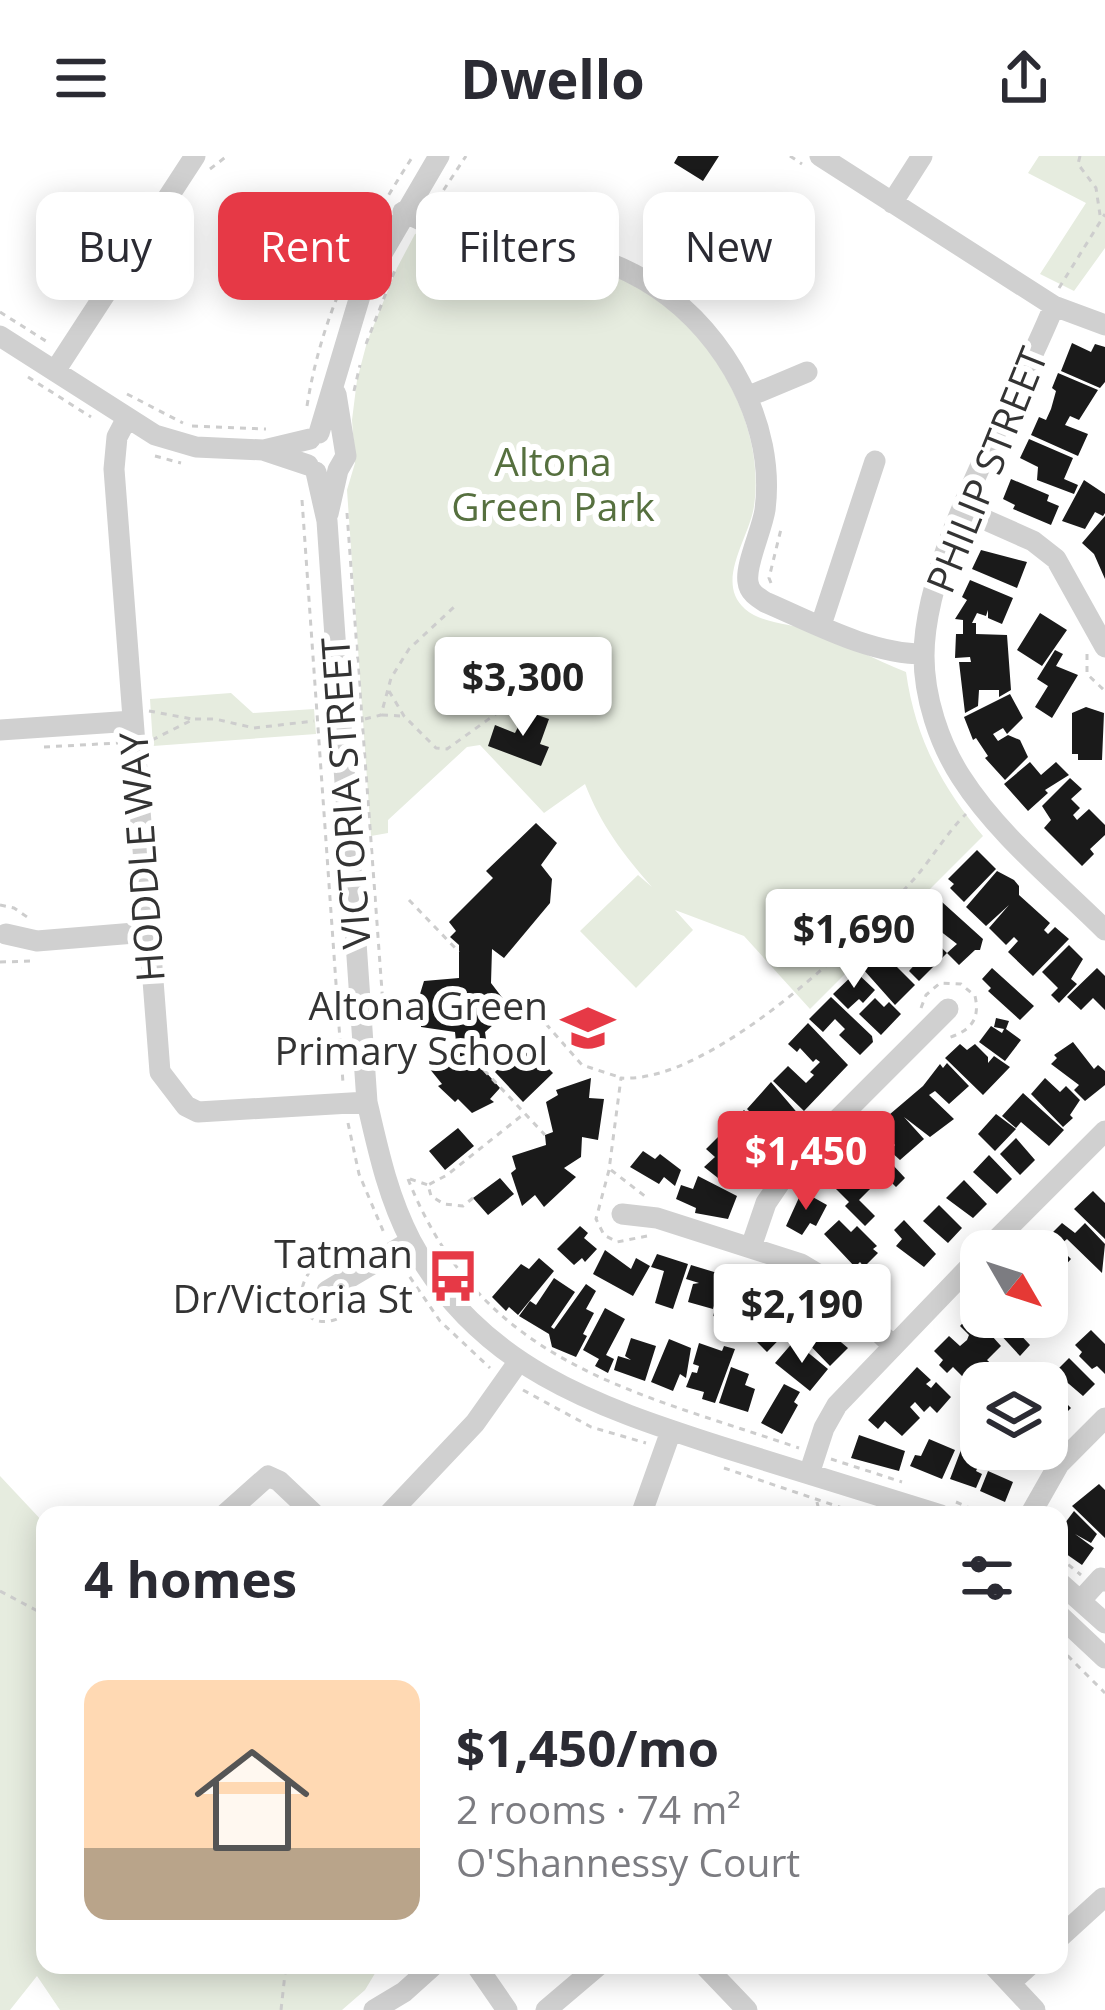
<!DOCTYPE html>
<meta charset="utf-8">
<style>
:root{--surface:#fff;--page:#f7f7f7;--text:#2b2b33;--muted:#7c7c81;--accent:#e63946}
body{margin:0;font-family:"Open Sans",sans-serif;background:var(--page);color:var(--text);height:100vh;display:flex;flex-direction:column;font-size:45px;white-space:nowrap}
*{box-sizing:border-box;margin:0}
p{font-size:39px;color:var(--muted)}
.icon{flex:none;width:66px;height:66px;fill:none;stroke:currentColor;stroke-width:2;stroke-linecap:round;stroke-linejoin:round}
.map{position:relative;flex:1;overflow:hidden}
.sheet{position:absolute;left:36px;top:1350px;width:1032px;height:468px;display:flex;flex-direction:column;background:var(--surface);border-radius:24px;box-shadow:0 6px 30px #0003}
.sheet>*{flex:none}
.hud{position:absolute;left:36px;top:36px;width:1035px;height:108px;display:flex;gap:24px}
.needle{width:78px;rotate:129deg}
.fabs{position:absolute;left:960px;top:1074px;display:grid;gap:24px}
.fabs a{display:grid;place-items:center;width:108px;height:108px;border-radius:24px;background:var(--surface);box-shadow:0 6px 30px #0003;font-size:60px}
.price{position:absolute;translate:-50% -102px;padding:0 27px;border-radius:12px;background:#fff;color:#222;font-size:39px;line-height:78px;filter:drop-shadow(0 3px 6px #0008)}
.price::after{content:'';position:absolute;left:50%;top:72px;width:36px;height:27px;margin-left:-18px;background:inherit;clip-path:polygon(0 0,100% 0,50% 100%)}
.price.on{background:var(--accent);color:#fff}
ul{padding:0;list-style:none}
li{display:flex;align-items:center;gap:36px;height:300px;padding:0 48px}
li span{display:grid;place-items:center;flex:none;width:336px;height:240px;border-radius:24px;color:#555}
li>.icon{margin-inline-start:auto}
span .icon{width:144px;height:144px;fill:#fffc;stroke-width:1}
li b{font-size:51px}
h2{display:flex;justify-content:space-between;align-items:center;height:144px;padding:0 48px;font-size:51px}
.chip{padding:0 42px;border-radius:24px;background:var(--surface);box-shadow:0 6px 30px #0003;font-size:42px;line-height:108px}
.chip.on{background:var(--accent);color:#fff}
header{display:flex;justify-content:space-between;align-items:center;height:156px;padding:0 48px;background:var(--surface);font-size:54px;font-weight:700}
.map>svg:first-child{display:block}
.green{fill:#e6ecdf}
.building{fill:#1a1a1a}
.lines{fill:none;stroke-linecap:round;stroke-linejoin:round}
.path{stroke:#cdcdcd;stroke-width:3;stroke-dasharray:6 6;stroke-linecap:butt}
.minor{stroke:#d0d0d0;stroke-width:21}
.labels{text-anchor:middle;stroke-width:12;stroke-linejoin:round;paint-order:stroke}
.park-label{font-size:39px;fill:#56703f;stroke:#fff}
.street-label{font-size:39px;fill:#333;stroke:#fff}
.poi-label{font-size:39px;fill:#333;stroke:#fff;text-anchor:end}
</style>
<header><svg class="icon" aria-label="menu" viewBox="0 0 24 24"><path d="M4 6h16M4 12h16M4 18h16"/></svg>Dwello<svg class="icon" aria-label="share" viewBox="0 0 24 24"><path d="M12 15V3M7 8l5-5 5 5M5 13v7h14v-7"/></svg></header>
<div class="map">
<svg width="1105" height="1854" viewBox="0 0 1105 1854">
<rect width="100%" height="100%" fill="#fff"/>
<path class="green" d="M1039,0H1105V92L1074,135L1040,118L1086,47L1028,17Z
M422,76C438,82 456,91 474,95C503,101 535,99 565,103C598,108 638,127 665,148C721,194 765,275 754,350C750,381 714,426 745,453C762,468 793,468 814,475C846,487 875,504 906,516C915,581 941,630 983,680L810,853L744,780L675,754L693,774L636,832L580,775L638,719L652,731C623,698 601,669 585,628L544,657L480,589L467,591L388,664V677L371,680L347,334L355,307L352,264L357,224L367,186L397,112L415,78Z
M231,537L253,557L314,553L316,578L153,590L150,543Z
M0,1320L45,1368V1809H380L365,1834L342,1854H60L37,1820L10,1854H0Z"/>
<path class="building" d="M678,0H719L703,25L674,7Z
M1072,187L1091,196L1095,188L1105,191V226L1100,232L1061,215Z
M1058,217L1098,234L1079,264L1070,260L1065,269L1088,278L1078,300L1031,279L1039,261L1046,264L1051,253L1056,235L1052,232Z
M1029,283L1073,302L1064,323L1078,329L1074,338L1037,324L1038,311L1020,302Z
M1011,323L1049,339L1047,345L1059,350L1051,369L1013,353L1015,349L1003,343Z
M1084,324L1105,338V357L1103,360L1095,356L1085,373L1062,365Z
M1105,360V423L1094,398L1082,387Z
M981,394L1027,406L1017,432L972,413Z
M970,424L1013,442L1002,468L988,462V454L986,460L977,457L972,467H976V478L1007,479L1011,534L999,541V534H979L978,550L965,557L959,506H971L970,501L955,502L956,478H963V464L955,463L967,444L962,441Z
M1040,457L1067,474L1042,510L1017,494Z
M1055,494L1063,498L1056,510L1078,519L1052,562L1035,551L1048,530L1037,523Z
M1010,538L1023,562L1007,578L1003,572L993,578L998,585L1008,579L1020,584L1028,601L1005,624L985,602L988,600L976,582L973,584L964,561Z
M1086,551L1104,557L1102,604H1078V598H1072V557Z
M526,555L549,563L540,588L549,591L541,610L488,590L495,569L515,577Z
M1030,606L1041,619L1056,606L1069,619L1045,634L1048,637L1028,655L1004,628Z
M1070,622L1082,633L1071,643L1080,652L1073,659L1077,664L1089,653L1105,669V679L1090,693L1094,698L1082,710L1044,672L1051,664L1042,650Z
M536,667L557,687L541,709L552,723L550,747L504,802L492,793L491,827L504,844L502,861L485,876L489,904L484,914L500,932L490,943L494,946L472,957L458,943L455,946L438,930L442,928L429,912L456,886L455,876L421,871V860L415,858L414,838H420L424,825L459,822V789L450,781L456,775L449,766L493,722L486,715Z
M977,694L996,713L964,746L950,732L954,728L948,723Z
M997,715L1014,724L1019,730V739L1050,767L1044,774L1048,778L1055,771L1069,783L1033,820L1008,796L1018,785L1014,781L1006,789L989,772L1009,749L986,770L966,751Z
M942,746L983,783L980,794H975L959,809L947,797L957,788L931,768L929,760Z
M918,769L947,797L919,825L909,815L918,805L914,801L907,809L892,795Z
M1069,789L1083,803L1071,823L1077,828L1059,847L1051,839L1058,832L1042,816Z
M883,797L915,829L895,849L863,813Z
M992,812L1034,850L1020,864L988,835L991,832L982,823Z
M1097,812L1105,820V854L1093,842L1081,854L1067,841Z
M856,816L875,834L863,847L859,843L848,853L833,838Z
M831,841L872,880L873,886L860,899L839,879L845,873L835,863L823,876L809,863Z
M875,842L884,851L889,846L901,858L881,879L859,858Z
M996,862L1009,865L1006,873L1021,884L1005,905L979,886L991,870L1002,877L1004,873L994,871Z
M808,867L848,909L804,955L773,925L788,910L806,927L814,919L810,916L820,906L816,903L813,906L800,892L797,896L788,888Z
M1073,886L1094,913L1098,909L1105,915V929L1085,945L1074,934L1079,929L1051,908L1057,902L1054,899Z
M523,887L553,917L523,946L495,916Z
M960,888L967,894L975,888L988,901V907L994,900L1010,911L983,939L945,902Z
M947,907L969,930L949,948L935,935L929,939L954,963L930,981L904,961L924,983L900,1004L890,995L895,989L876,970L923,930L940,908L943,912Z
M591,922L589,942L604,943L598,984L582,981L581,1001L564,1012L576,1021L544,1051L535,1039L522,1050L511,1017L516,1013L512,1000L546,989L545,979L553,976L546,946L558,939L556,934Z
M1045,922L1060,936L1066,930L1080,944L1070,959L1073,962L1063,971L1031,938Z
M771,926L800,960L776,982L747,953Z
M1023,937L1064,974L1049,990L1021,966L1016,972L1002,960Z
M744,954L773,984L751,1005L735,989L740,985L727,971Z
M996,958L1016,973L995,995L978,978Z
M458,972L474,990L445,1014L429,995Z
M721,978L753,1011L739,1026L727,1013L718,1022L704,1011L715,1001L706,993Z
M1016,982L1035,1004L1020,1019L1000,998Z
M866,986L876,996L879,994L905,1022L896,1031L889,1024L879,1028L851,1001Z
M643,995L655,1003L660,998L681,1014L675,1030L664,1021L659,1028L630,1011Z
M989,999L1012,1023L997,1038L973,1016Z
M844,1002L873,1030L859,1044L875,1060L865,1070L845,1050L849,1046L831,1028L836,1024L830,1018Z
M698,1020L737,1040L728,1063L695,1057L696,1052L676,1043L681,1029L693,1033Z
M500,1022L514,1038L488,1059L473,1042Z
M964,1024L987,1048L973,1062L946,1042Z
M802,1035L827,1049L816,1070L810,1067L802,1079L786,1070Z
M1093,1035L1105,1047V1083L1074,1053Z
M939,1049L962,1072L948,1087L923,1065Z
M839,1064L851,1076L857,1070L877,1090L873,1093L878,1097L864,1111L860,1106L855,1111L824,1078Z
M904,1064L936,1098L924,1111L896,1090L902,1083L894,1074Z
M1062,1067L1075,1077L1085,1067L1105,1088L1102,1117L1067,1083L1061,1088L1051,1078Z
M580,1070L588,1077L584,1082L597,1093L585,1106L582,1102L574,1109L557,1093Z
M1048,1080L1071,1103L1053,1123L1047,1117V1095H1032Z
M605,1094L631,1113L636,1102L650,1110L633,1140L593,1118Z
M657,1098L688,1108L673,1153L655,1147L664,1115L651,1111Z
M539,1102L554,1115L518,1159L509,1151L506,1155L492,1141L521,1108L529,1113Z
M691,1109L724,1119L713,1153L688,1146L693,1128L699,1127L686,1123Z
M554,1122L575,1136L551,1171L554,1173L586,1128L596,1135L586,1153L594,1157L583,1178L587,1180L576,1201L552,1191L549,1178L519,1160L530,1145L536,1149Z
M740,1123L760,1130L746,1169L713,1160L717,1146L726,1149L731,1133L736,1134Z
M768,1138L782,1153L793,1143L806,1156L767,1196L746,1175L755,1161L752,1157L757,1145L759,1147Z
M605,1152L625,1163L606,1199L614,1203L608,1217L595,1210L599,1203L583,1194Z
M974,1155L995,1176L992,1180L1001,1190L987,1204L1000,1216L994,1222L979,1208L964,1222L953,1211L947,1217L939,1209L943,1204L934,1195L949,1180L960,1190L967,1184L969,1179L960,1170Z
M990,1161H1025L1015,1173L1030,1189L1020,1200L997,1175L1001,1171Z
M817,1166L848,1192L830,1210L802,1181Z
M1091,1174L1105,1188V1218L1097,1210L1092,1213L1079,1200L1082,1196L1075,1189Z
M631,1182L656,1190L645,1225L614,1214L618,1200L631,1204L625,1200Z
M669,1183L691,1192L686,1222L680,1218L673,1235L651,1226Z
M794,1185L828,1213L810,1235L775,1207Z
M699,1187L722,1195L724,1190L735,1193L715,1247L702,1243L704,1236L686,1231L692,1216L697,1217L699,1210L693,1208Z
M1069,1202L1095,1228L1083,1240L1055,1216Z
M731,1211L749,1218L745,1229L755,1233L748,1256L719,1247Z
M917,1211L931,1224L926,1228L931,1232L936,1226L951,1241L937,1257L930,1250L924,1256L915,1246L910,1251L920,1262L902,1280L885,1265L878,1273L868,1264Z
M784,1228L800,1236L794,1246L798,1249L782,1278L761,1267Z
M1047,1228L1071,1252L1051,1272L1047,1269Z
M967,1278L981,1285V1293H986L976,1315L982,1318L976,1332L950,1323Z
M859,1279L905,1295L899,1315L851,1302Z
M929,1283L955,1294L942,1323L910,1310L915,1299L921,1300Z
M988,1315L1013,1326L1005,1346L980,1335Z
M1099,1328L1105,1334V1382L1072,1350Z
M1074,1355L1097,1378L1091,1387L1075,1378L1094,1392L1082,1409L1059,1393V1375Z"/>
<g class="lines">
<path class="path" d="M790,0L802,8
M1080,0L1078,8L1096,32L1100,59
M210,13L227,0
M437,44L466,0
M437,45L466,63
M1059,132L1105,58
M0,156L49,187
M366,188L395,114
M28,221L91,261
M354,235L360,209
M127,238L183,267
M307,250C322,155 362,79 413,0
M192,270L266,273
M155,300L181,307
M302,344L343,927
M347,357L383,849
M771,427L769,422L781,373
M527,489L531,556
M1087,498V518L1105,535
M389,535L404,560L436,592L447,593L500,555L527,526
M149,555L192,563
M382,559L402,560
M365,563L381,559L391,522L409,493L454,451
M152,584L194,563H215L254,572L314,565
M44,591L118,587
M409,744L459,796
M0,749L14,752L30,763
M0,806L34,805
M384,849H411
M921,852L926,839L940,827L961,828L975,840C981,866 968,876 945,883
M546,868L582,909L619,921
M484,914L545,979
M348,967L359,1018L384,1077
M611,1014L646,1041
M408,1023C482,1208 630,1234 799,1292
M410,1023L428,1029
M473,1042L463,1050L444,1048L431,1040L428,1029L447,1019L525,957
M647,1080L617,1086L604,1079L596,1063L609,1014L621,922C710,928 857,786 915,722C932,702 949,674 966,658
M333,1110L312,1113C292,1135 301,1174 334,1164C347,1161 353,1146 361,1137
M403,1111L440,1165L490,1212
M523,1234L591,1271L646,1287
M831,1303L902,1326
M724,1312L863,1359
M817,1346L820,1359
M956,1346L986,1359
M1059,1401L1081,1419
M0,1435L45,1459
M1059,1491L1105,1537
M281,1854L286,1809"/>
<path class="minor" d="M820,0L1054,150L1105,169
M892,47L922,0
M403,56C430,67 460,86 489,90C504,92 520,90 535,91C578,93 621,108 657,132C726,178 776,269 765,354C762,374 745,409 748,426C749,436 757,441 765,446C814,467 870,498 924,498
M1054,150C1015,247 924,398 924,500C924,541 939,587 961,621C998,679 1057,726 1105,774
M0,180L155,279L196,291L263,294L308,309
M55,215L195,0
M747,241L807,216
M127,262L117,281L114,313L160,916L186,950L198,956L367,946
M319,277L363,130L439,0
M264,294L310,283
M316,316L327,365L367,946C378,994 388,1041 411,1085C478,1211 595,1250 722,1291C795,1314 868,1336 941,1359
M963,354L1033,385L1056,403L1105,491
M328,358L338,314L346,300L336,238
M821,469L875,305
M0,574L133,565
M6,778L37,785L147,776
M622,1058L657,1062L801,1108L821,1120L891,1188
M751,1091L766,1047L791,1010L948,853
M985,1095L1105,975
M327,1135L411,1085
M809,1318L824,1272L837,1249L981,1099
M224,1359L268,1320L279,1325L315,1359
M388,1359L475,1267L519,1205
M641,1359L671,1275
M1030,1359L1059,1308L1105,1262
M1059,1426L1105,1467
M1081,1444L1101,1422L1105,1425
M1059,1459L1105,1502
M1059,1782L1103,1742
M476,1809L507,1854
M704,1809L747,1854
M993,1809L1035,1854
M1010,1827L1030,1809
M374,1854L404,1836L434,1809
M546,1854L599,1809"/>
</g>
<defs>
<g id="school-bare" transform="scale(4.14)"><path d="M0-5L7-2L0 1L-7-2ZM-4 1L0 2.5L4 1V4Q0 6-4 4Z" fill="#e63946" stroke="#fff" stroke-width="2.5" paint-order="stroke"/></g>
<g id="bus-bare" transform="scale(4.14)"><path d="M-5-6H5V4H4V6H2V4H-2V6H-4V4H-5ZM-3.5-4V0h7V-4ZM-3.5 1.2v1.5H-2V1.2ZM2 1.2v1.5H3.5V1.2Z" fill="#e63946" stroke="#fff" stroke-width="2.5" paint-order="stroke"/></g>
</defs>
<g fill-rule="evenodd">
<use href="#school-bare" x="588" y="872"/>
<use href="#bus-bare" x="453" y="1120"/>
</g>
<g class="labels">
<g class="park-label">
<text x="553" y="320">Altona<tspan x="553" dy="45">Green Park</tspan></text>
</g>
<g class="street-label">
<text transform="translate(987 314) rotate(-68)" y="14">PHILIP STREET</text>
<text transform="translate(346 637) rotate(-94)" y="14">VICTORIA STREET</text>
<text transform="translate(142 701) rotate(-94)" y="14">HODDLE WAY</text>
</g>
<g class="poi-label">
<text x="548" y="864">Altona Green<tspan x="548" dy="45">Primary School</tspan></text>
<text x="413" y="1112">Tatman<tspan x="413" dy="45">Dr/Victoria St</tspan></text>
</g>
</g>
</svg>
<div class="fabs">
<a><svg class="needle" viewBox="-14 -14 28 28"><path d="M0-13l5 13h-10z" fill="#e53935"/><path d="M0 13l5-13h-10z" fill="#7c7c81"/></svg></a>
<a><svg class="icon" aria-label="layers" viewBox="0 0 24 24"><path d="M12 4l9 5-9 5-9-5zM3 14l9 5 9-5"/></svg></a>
</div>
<b class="price" style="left:523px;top:583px">$3,300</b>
<b class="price" style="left:854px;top:835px">$1,690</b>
<b class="price on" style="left:806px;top:1057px">$1,450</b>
<b class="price" style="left:802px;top:1210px">$2,190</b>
<div class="hud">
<a class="chip">Buy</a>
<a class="chip on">Rent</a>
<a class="chip">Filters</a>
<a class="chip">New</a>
</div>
<section class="sheet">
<h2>4 homes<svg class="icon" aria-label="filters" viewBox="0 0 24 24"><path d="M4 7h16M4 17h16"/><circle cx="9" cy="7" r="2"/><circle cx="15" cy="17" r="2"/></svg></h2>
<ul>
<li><span style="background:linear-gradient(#ffd9b3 70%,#b9a48a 0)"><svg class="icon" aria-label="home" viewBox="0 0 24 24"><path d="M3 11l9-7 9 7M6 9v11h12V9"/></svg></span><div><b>$1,450/mo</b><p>2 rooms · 74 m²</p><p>O'Shannessy Court</p></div></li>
</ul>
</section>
</div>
